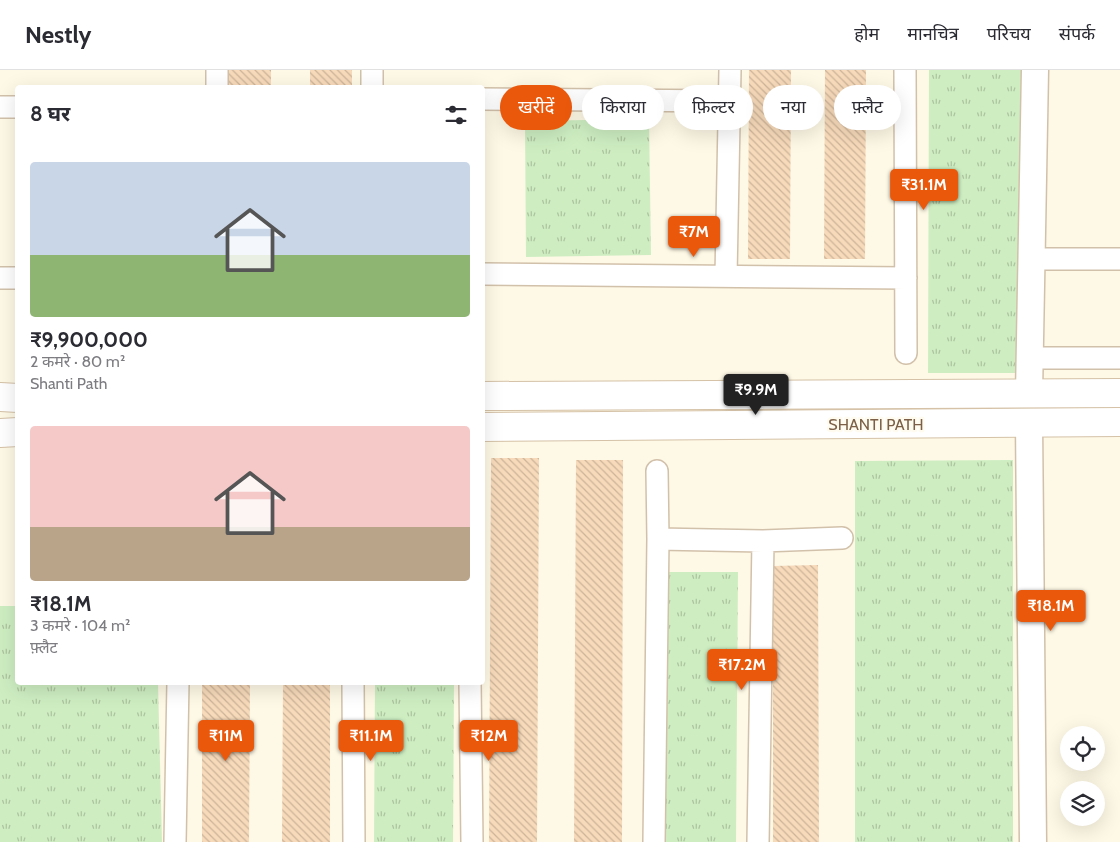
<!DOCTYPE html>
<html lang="hi">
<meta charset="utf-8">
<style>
:root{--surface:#fff;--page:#f2f2f3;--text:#2b2b33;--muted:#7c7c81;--line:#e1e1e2;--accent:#ea580c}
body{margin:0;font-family:Cabin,"Noto Sans Devanagari",sans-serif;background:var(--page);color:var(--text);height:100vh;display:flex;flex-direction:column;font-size:19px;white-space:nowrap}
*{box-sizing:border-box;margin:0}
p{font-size:16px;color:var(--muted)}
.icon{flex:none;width:28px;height:28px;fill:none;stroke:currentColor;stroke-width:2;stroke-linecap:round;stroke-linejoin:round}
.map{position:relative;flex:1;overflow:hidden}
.sheet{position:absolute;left:15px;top:15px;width:470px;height:600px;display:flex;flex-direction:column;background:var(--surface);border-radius:5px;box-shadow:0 5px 20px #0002}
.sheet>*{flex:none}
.hud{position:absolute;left:500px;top:15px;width:475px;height:45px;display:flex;gap:10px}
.fabs{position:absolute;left:1060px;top:656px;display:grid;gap:10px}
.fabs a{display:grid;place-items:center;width:45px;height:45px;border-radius:50%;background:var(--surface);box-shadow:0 5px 20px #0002;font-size:25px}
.price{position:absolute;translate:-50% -42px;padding:0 11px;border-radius:5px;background:var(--accent);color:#fff;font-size:16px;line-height:32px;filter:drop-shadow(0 1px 2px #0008)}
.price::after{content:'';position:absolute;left:50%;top:30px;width:15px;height:11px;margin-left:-8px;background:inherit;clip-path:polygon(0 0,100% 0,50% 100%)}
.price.current{background:#222;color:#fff}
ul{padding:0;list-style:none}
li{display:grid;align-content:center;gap:10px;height:265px;padding:0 15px}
li span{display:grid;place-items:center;height:155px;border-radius:5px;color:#555}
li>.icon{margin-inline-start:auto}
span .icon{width:90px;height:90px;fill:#fffc;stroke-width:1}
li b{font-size:21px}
h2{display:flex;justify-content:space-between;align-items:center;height:60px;padding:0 15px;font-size:21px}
.chip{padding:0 18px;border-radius:22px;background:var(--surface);box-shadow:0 5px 20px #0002;font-size:18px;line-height:45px}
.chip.current{background:var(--accent);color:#fff}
header{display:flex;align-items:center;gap:30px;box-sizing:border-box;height:70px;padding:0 25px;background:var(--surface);border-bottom:1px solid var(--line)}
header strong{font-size:24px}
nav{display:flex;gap:28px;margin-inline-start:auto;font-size:18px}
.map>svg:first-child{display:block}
.grass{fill:url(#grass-tufts)}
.building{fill:url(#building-back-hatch)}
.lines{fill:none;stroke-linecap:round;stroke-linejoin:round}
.minor-casing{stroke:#d2c1aa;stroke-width:24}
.tertiary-casing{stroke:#d2c1aa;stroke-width:29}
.secondary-casing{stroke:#d5c2a7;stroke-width:30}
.minor{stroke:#fff;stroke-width:21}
.tertiary{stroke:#fff;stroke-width:26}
.secondary{stroke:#fff;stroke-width:28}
.labels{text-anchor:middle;stroke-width:4.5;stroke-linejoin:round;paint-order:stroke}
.street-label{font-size:16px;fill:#7b6047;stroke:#fffbee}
</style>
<header>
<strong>Nestly</strong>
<nav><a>होम</a><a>मानचित्र</a><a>परिचय</a><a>संपर्क</a></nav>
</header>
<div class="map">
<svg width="1120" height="772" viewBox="0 0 1120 772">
<defs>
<pattern id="grass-tufts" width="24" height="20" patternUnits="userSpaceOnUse" patternTransform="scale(1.25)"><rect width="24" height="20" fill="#ceeec2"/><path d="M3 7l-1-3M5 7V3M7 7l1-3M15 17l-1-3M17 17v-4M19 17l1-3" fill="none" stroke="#acc49f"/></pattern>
<pattern id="building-back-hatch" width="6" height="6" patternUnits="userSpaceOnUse" patternTransform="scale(1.25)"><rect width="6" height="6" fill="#f7daba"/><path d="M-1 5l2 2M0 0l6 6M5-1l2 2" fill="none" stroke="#cdb499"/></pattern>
</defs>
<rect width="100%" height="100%" fill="#fef8e6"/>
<path class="grass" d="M929,0H1022L1021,303H928Z
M649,49L651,185L526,187L525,51Z
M1013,390V772H855V391Z
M658,502H738L736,772H656Z
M0,536H17L18,612L158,613L162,772H0Z
M375,613H454L453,772H374Z"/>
<path class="building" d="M229,0H271V18H229Z
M310,0H352V18H310Z
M749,0H791L790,189H748Z
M825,0H866L865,189H824Z
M491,388H539L537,772H489Z
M576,390H623L622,772H574Z
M818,495L819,772H773V496Z
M202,612H250L249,772H202Z
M283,612H330V772H282Z"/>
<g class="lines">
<g class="minor-casing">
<path id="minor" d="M905,0L906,283
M217,18V0
M372,18V0
M482,29L729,31
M0,37H18
M1032,189H1120
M482,204L906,208
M726,206L730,0
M0,208H18
M1030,288H1120
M658,469L763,471L842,468
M353,612L354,772
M470,612L472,772
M175,772L178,612
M654,772L658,469L657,401
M758,772L763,471"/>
</g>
<g class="tertiary-casing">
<path id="tertiary" d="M1029,324L1035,0
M1029,353L1033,772"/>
</g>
<g class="secondary-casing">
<path id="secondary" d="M482,326L1120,323
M0,327L18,328
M482,357L1120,352
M0,363L18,362"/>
</g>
<use href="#minor" class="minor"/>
<use href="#tertiary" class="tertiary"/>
<use href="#secondary" class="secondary"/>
</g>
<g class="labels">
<g class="street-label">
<text x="876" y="360">SHANTI PATH</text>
</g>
</g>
</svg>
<div class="fabs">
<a><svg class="icon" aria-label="locate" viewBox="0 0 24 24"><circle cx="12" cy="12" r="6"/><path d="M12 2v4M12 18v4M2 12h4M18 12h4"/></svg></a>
<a><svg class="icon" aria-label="layers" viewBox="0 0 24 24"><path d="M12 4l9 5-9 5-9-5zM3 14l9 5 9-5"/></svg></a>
</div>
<b class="price" style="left:924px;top:141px">₹31.1M</b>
<b class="price" style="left:694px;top:188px">₹7M</b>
<b class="price current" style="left:756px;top:346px">₹9.9M</b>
<b class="price" style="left:1051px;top:562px">₹18.1M</b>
<b class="price" style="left:742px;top:621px">₹17.2M</b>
<b class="price" style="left:226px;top:692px">₹11M</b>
<b class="price" style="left:371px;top:692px">₹11.1M</b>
<b class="price" style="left:489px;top:692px">₹12M</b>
<div class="hud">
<a class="chip current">खरीदें</a>
<a class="chip">किराया</a>
<a class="chip">फ़िल्टर</a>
<a class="chip">नया</a>
<a class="chip">फ़्लैट</a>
</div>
<section class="sheet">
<h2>8 घर<svg class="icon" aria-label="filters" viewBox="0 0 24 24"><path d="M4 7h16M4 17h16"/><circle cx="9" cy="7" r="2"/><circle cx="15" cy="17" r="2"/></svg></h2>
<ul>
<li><span style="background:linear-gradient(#c9d6e8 60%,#8fb573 0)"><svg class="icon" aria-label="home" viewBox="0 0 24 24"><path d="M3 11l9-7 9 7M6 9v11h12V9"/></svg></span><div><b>₹9,900,000</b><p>2 कमरे · 80 m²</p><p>Shanti Path</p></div></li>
<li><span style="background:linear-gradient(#f6c9c9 65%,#b9a48a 0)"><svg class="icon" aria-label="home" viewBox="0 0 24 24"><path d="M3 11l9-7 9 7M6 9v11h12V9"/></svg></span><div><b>₹18.1M</b><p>3 कमरे · 104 m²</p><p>फ़्लैट</p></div></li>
</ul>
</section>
</div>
